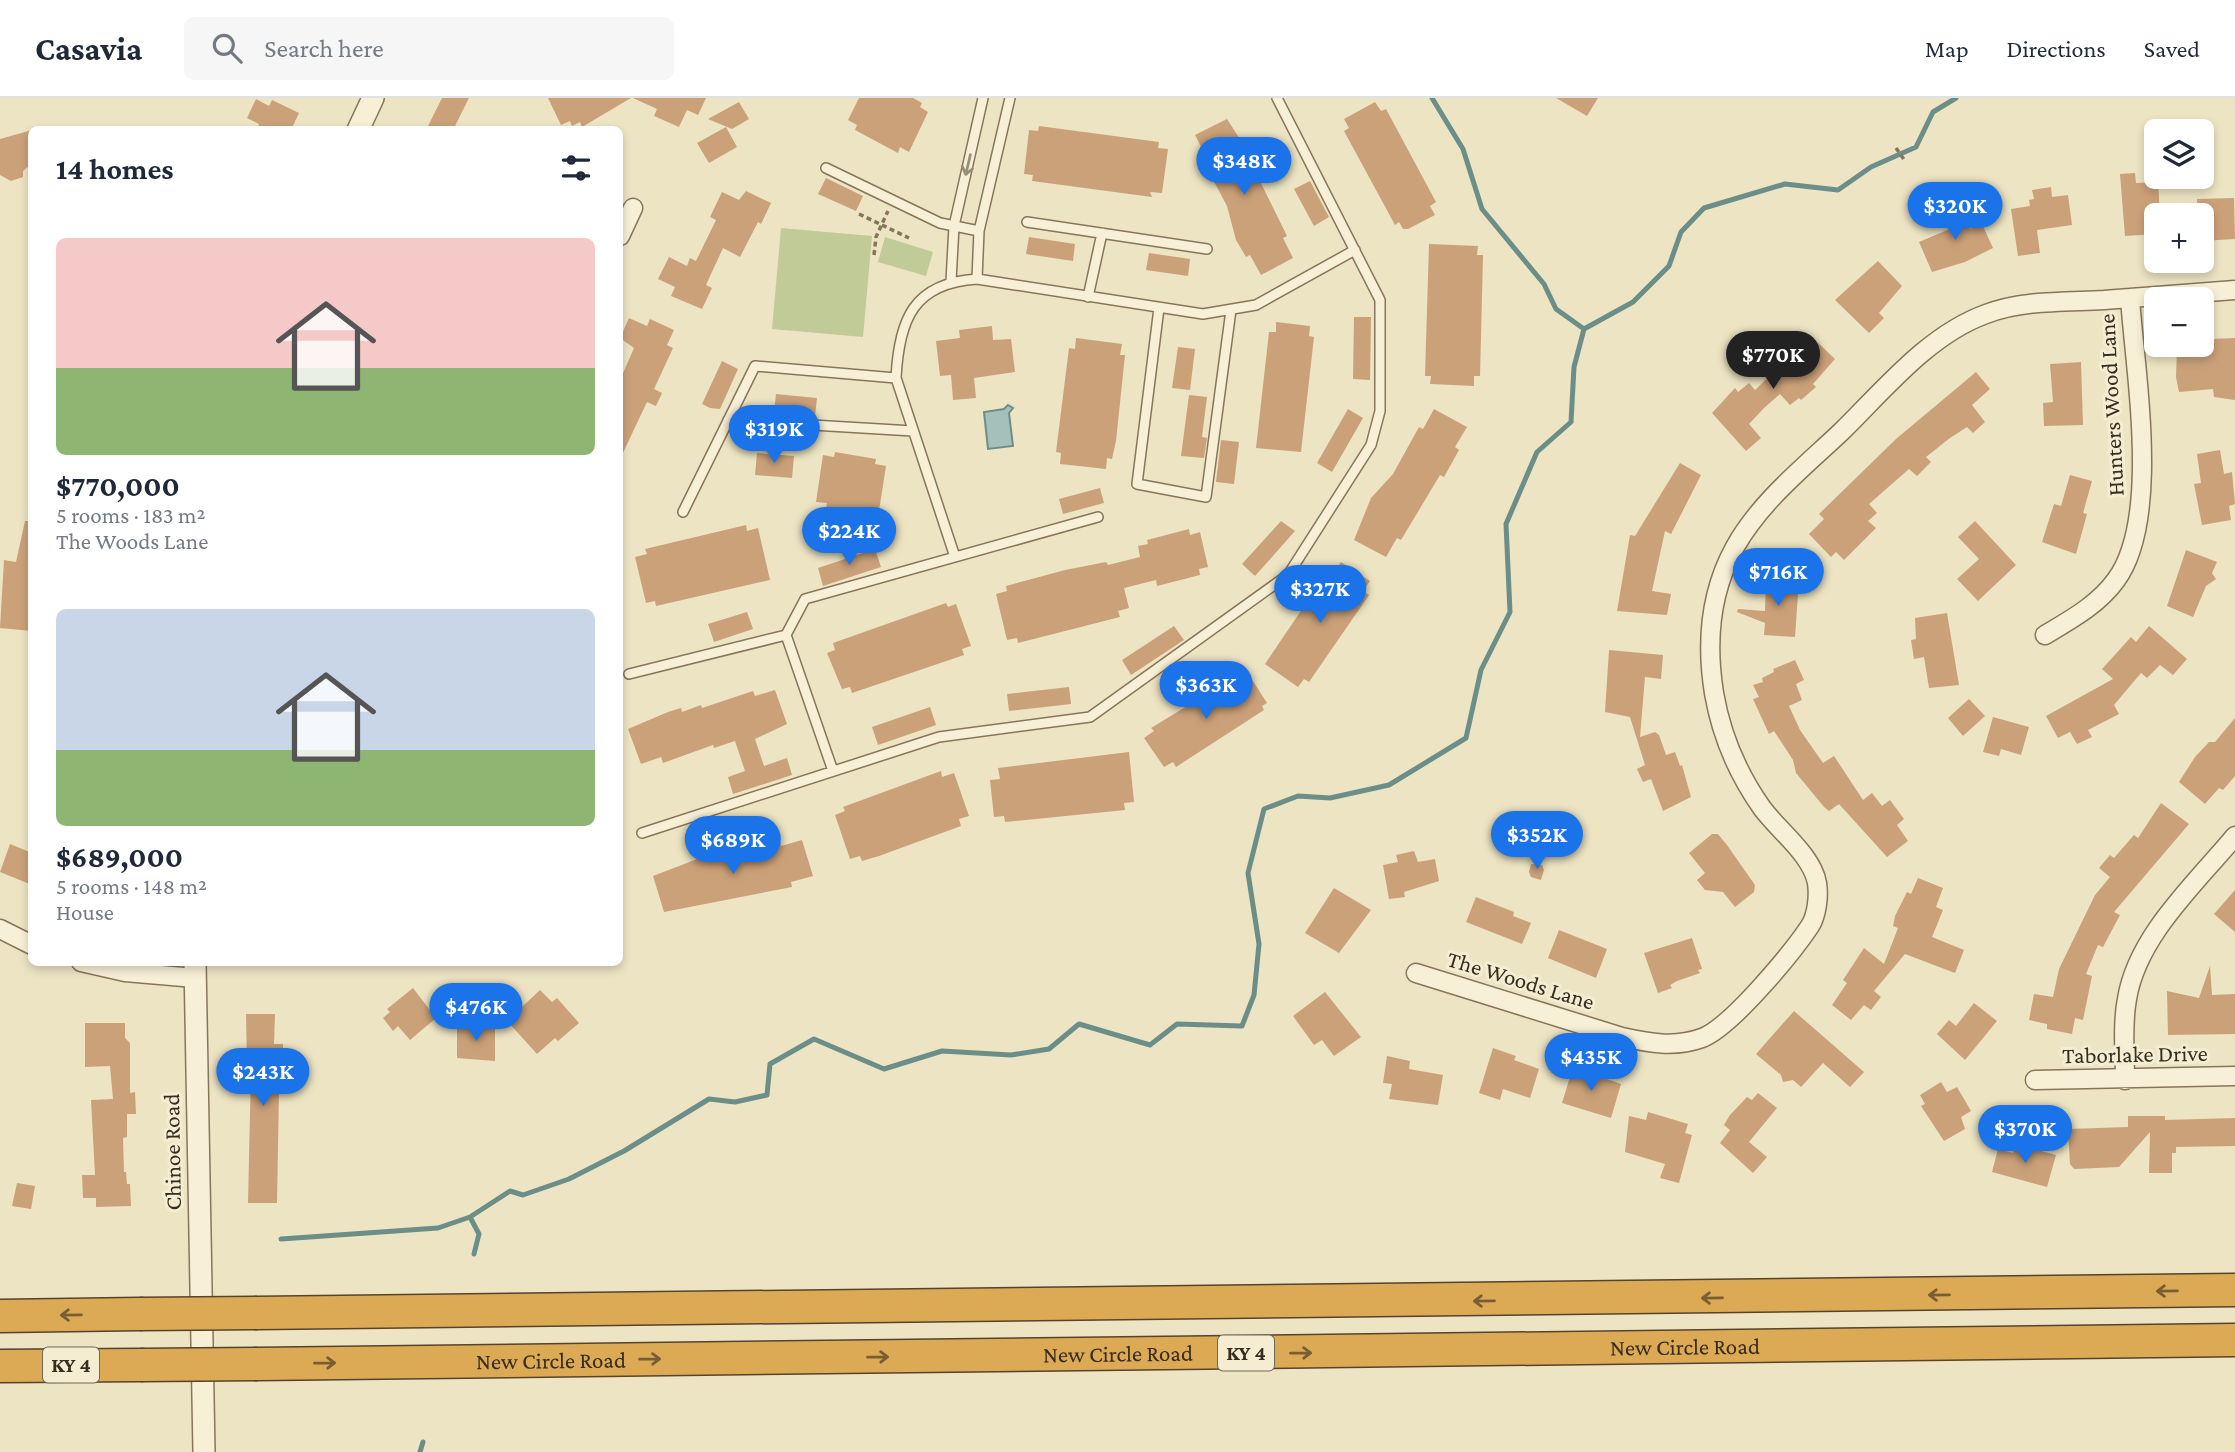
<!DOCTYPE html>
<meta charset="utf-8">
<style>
:root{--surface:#fff;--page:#f6f6f7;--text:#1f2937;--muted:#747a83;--line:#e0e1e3;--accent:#1a73e8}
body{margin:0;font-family:"Crimson Pro",serif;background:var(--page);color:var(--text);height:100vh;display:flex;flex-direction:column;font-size:26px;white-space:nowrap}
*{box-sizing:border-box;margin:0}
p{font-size:23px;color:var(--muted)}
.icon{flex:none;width:38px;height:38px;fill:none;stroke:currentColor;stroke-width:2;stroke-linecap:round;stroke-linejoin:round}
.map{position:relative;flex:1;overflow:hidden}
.side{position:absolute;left:28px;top:28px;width:595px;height:840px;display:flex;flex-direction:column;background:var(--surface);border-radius:10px;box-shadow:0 4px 10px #0003}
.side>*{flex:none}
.tools{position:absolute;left:2144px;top:21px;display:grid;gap:14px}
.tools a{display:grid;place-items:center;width:70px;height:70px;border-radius:10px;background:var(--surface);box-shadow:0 4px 10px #0003;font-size:35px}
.price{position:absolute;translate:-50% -60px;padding:0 16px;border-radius:24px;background:var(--accent);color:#fff;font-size:23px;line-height:46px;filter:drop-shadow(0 2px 4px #0008)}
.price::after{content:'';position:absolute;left:50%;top:42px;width:21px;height:16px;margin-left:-10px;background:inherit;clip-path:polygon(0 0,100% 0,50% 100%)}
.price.on{background:#222;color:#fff}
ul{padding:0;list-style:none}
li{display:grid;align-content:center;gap:14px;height:371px;padding:0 28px}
li span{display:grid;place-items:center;height:217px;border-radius:10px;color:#555}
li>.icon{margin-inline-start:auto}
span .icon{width:126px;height:126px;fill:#fffc;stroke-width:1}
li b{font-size:30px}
h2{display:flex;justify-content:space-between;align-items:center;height:84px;padding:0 28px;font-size:30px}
header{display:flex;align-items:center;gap:42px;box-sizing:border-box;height:98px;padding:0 35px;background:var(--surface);border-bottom:2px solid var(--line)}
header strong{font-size:33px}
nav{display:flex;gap:38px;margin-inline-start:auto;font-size:24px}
.search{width:490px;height:63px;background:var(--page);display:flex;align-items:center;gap:18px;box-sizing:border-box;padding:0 24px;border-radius:10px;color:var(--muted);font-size:26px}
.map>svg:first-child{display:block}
.green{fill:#c1cb97}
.water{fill:#a5c0ba;stroke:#6c8e88;stroke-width:2}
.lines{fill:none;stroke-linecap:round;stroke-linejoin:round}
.stream{stroke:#6c8e88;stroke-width:5}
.building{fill:#cba179}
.service-casing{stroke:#87755a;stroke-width:12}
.minor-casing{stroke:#87755a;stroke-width:21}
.tertiary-casing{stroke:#87755a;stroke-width:24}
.motorway-casing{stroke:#55432e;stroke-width:35}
.path{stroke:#87755a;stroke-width:3.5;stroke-dasharray:5 3.5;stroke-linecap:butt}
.service{stroke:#f8f0d6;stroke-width:9}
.minor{stroke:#f8f0d6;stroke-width:18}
.tertiary{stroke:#f8f0d6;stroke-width:21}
.motorway{stroke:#dcaa54;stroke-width:32}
.motorway-bridge-casing{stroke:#55432e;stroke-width:35;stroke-linecap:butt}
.motorway-bridge{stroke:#dcaa54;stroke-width:32}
.oneway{stroke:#988e7a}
.oneway2{stroke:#795e34}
.labels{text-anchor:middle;stroke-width:6;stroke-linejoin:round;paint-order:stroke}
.shield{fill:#f5edd2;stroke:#706654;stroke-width:2}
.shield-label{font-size:21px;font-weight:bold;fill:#372c1e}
.street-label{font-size:23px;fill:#372c1e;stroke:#f5edd2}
</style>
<header>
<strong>Casavia</strong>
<div class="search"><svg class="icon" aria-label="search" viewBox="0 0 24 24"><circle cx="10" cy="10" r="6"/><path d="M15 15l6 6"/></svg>Search here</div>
<nav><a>Map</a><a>Directions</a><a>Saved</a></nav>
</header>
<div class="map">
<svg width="2235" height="1354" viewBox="0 0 2235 1354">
<rect width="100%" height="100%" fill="#ede4c3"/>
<path class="green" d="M781,130L872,138L863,239L772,231Z
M885,139L933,154L926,178L878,164Z"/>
<path class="water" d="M1008,307L1013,310L1009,315L1013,348L988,351L984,314L1004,311Z"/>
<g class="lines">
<path class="stream" d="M1432,0L1463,51L1482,111L1544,186L1556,211L1584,231
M281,1141L438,1130L470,1119
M474,1156L479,1136L470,1119L510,1093L523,1097L569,1081L624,1053L709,1001L735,1004L767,997L770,966L814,941L884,971L942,953L1011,957L1049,951L1079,926L1150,947L1177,926L1242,928L1254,897L1259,846L1248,775L1264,711L1298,698L1330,700L1389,687L1466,640L1481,572L1510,514L1506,426L1537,354L1571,324L1574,269L1584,231L1633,204L1669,168L1681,134L1704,110L1785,86L1838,92L1871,69L1916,49L1933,14L1956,0
M420,1354L423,1344"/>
</g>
<path class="building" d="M442,0H469L453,32H426Z
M548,0H631L582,29L580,24L572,28L570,23L561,27Z
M633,0H706L698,17L687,12L679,29L654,18L657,11Z
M859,0H913L922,5L920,9L928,14L909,54L900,49L898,55L855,32L857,27L848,22Z
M1556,0H1598L1587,18Z
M256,1L269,8L272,2L299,15L291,32H257L259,26L247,20Z
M739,4L749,21L732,31L708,21Z
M1375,4L1381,13L1386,11L1436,104L1430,108L1435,117L1408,131H1403L1399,124L1395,127L1344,33L1349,30L1344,21Z
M1227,21L1258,69L1254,71L1287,138L1283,140L1293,160L1261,177L1250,157L1246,159L1236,142L1227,108L1202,61L1206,59L1195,37Z
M1039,28L1159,44L1158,50L1168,51L1162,95L1150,94L1152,99L1032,83L1033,77L1024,76L1029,32L1038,33Z
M726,29L737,49L709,65L697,45Z
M32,32V65L23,73V79L11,83L0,77V41Z
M2135,75L2136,85L2158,84L2160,117H2156V136L2125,138L2120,76Z
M826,80L863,98L856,113L818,96Z
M1310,83L1329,119L1314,128L1294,91Z
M2051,89L2052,99L2068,97L2072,127L2037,132L2040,155L2018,158L2011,111L2030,108L2029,102L2034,101L2032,92Z
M746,93L771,105L761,126L758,124L740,159L723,150L706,187L712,190L702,211L671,198L675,189L658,181L669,159L687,168L690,160L696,163L716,122L710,119L722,94L739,102Z
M2234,100L2235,141L2202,143V117H2198L2197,101Z
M1958,104L1970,131L1982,126L1993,150L1965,164L1932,174L1919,144L1952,130L1943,110Z
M1029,139L1075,146L1073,163L1026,156Z
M1429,146L1478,148L1477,157H1483L1480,278H1474V288L1430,286L1431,278H1425Z
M1149,155L1190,161L1188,178L1146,172Z
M1878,163L1902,188L1879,215L1884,220L1869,235L1835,202Z
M1354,219H1371L1370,282L1353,281Z
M629,220L647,228L650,221L674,232L667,247L673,250L654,291L662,295L656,308L647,304L620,361V282L634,250L620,240Z
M1276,224L1310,228L1309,238L1314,239L1301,354L1256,350L1269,234H1276Z
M992,228L993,242L1011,241L1015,274L974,280L976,300L953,302L951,277L940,278L936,243L960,240L959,232Z
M1811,238L1835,261L1813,286L1816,289L1801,302L1799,300L1790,307L1780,296L1764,310L1749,326L1761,340L1746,353L1712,315L1735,290L1738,294L1749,285L1755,292Z
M1076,240L1122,246L1120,257H1125L1116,343L1112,361L1107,360L1106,371L1060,366L1061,355L1056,354L1069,250L1075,251Z
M2235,240V302L2214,299L2213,291L2179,294L2176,279L2177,251L2185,250V247H2202V244L2210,241Z
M1178,249L1195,251L1190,292L1172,290Z
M722,263L738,271L720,311L710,310L702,306Z
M2081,264L2083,327L2044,328L2043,305L2053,304L2050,266Z
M1976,274L1990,291L1972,307L1985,324L1973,335L1967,329L1950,340L1926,359L1931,364L1917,378L1909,371L1869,406L1877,415L1868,423L1876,430L1844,462L1836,454L1831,459L1809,436L1824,421L1819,416L1896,341Z
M776,296L817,300L815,318L774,315Z
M1189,297L1207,299L1202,339L1207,340L1204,360L1181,358Z
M1348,311L1363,320L1332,374L1317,365Z
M1434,311L1467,329L1455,349L1459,352L1444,379L1440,377L1401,442L1397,440L1386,459L1354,442L1371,400L1393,376L1419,329L1423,331Z
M1221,342L1239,344L1234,386L1216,384Z
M2220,352L2224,376L2232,374L2235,406L2229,408L2231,422L2202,427L2194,386L2201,385L2197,356Z
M835,354L876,361L875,366L886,368L879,413L867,412L866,418L826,410L827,405L816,404L823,357L834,359Z
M757,355L794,358L792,380L755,377Z
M1680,365L1701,377L1671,436L1665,433L1652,493L1671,496L1667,517L1617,513L1630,437L1635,438Z
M2070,377L2092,383L2083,415L2087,416L2076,456L2042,444L2054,406L2061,408Z
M1100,390L1104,405L1063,416L1059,401Z
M25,423H32V533L0,530L4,462L16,464Z
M1281,423L1295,433L1255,478L1242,466Z
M1975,423L2016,467L1978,503L1957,481L1979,461L1958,439Z
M746,427L747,433L758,430L770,482L656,508L655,503L646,505L635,459L647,456L645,451Z
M1189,431L1190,437L1200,434L1208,469L1199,471L1200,477L1157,488L1156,482L1124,490L1129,510L1118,513L1120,519L1018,545L1017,540L1007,542L996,496L1007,493L1006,488L1065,472L1106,464L1108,467L1140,459L1138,448L1148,446L1147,442Z
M875,451L881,469L823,488L818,470Z
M2186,452L2217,464L2212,475L2216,481L2206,488L2193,519L2167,508Z
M1341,464L1370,483L1363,493L1369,497L1309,584L1304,581L1298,589L1265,566L1330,470L1335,473Z
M1766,480L1799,482L1795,539L1764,537L1765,525L1737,514L1738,511L1765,513Z
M946,505L948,509L956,506L971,548L962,551L964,557L852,595L850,589L842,591L827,555L835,552L833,545Z
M747,514L753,531L714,544L708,526Z
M1947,515L1959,587L1929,590L1924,559L1914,561L1911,542L1916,541L1915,520Z
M1174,528L1184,542L1131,577L1122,562Z
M2149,528L2187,561L2173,577L2160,567L2147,580L2141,575L2114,607L2119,616L2088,632L2092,639L2077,646L2070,634L2058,640L2046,618L2113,581L2102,571L2131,539L2136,544Z
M1609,552L1663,557L1661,581L1645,579L1640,639L1655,634L1659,637L1666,657L1675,654L1680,668L1682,667L1691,699L1663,713L1651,681L1643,684L1637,671L1645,667L1630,619L1605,614Z
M1795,562L1804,582L1796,586L1802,602L1789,608L1800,632L1823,665L1834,658L1863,702L1872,695L1882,708L1890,702L1904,721L1897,727L1908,743L1887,759L1839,706L1829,713L1824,709L1796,675L1793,662L1774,633L1769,636L1753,601L1759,599L1753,587L1763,584L1762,580L1774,574L1773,571Z
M1238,577L1241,582L1249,577L1267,605L1262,608L1264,612L1176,669L1173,664L1164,669L1144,640L1154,633L1151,630Z
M1069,589L1071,606L1009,613L1007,596Z
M775,592L787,626L755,641L764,668L787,660L792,677L733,696L728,679L745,673L735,643L714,650L713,647L663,665L661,659L641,666L628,631L668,614L681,610L682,614L701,607L702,610L753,593L755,598Z
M1969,601L1985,618L1963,638L1948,620Z
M930,609L936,627L878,647L872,629Z
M1993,619L2029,629L2021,657L2001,651L1999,658L1983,654Z
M2235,620V678L2223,692L2219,690L2205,706L2179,684L2195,659L2209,644H2215Z
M1129,654L1134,704L1124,705L1125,712L1005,724L1004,718L994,719L990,682L1000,681L998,670Z
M941,673L942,679L954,675L969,718L959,721L961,728L879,758L862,763L860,758L850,761L835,717L845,713L843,709Z
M2161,705L2189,726L2114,814L2120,817L2103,849L2098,847L2086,876L2092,878L2083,922L2075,920L2072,936L2047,931V926L2029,922L2034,896L2053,899L2059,871L2095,797L2110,779L2099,770L2110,757L2114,760L2134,737L2138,740Z
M1712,736H1718L1727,747L1755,787L1754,794L1735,809L1723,794L1705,792L1697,782L1705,775L1689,755Z
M802,742L813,778L791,784L792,789L664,814L653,778L705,758L706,763L780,744L781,748Z
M10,746L32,755V787L0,774Z
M1414,753L1418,764L1435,761L1439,783L1404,794L1405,799L1389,801L1383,767L1398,764L1396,757Z
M1531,766L1542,767L1544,772L1541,782L1531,779L1529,774Z
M1918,780L1943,790L1936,809L1943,812L1932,839L1964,852L1955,875L1905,856L1874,893L1881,899L1871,912L1864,907L1851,922L1832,907L1847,885L1843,882L1864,850L1884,866L1898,830L1893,828L1895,818L1907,794L1911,796Z
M1334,790L1371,812L1339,855L1305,835Z
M2235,792V834L2214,816Z
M1476,799L1514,814L1513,818L1531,825L1522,846L1466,824Z
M1559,832L1607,851L1596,880L1548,860Z
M1692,840L1702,871L1698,872L1700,875L1677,883L1670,887L1672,890L1658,895L1644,855Z
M2210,868L2212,897L2235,896V936L2168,937L2167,893L2199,900Z
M413,890L436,920L410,942L398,928L393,933L383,920L390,914L387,911Z
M540,892L552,904L557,900L579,925L558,943L555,940L537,956L507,923Z
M1325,894L1361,939L1334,958L1322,942L1314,947L1293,918Z
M1974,905L1997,923L1965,962L1937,936L1949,922L1956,928Z
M1794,913L1864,974L1850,989L1823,965L1801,989L1793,982L1783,984L1781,977L1756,956Z
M246,916H275L274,946H283V961H275L276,993H279L277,1105H248L251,970H247Z
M85,925H125V940L130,945V995L135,994L136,1016H127V1039L123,1040L124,1074H126L127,1086H130L131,1108L96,1109V1100H83L82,1077H95L91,1002L113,1001L110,968L85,969Z
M457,927L495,930V963L457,960Z
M1493,950L1516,958L1514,962L1539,971L1530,1000L1503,991L1500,1002L1479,995Z
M1387,958L1410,963L1409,971L1443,977L1438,1007L1389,1001L1392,986L1383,985Z
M1573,969L1621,986L1611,1020L1562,1005Z
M1941,984L1947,994L1957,989L1971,1013L1961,1019L1965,1031L1944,1043L1921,1008L1925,1006L1920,997Z
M1758,995L1777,1010L1749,1044L1767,1059L1753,1075L1720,1045L1730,1032L1724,1027L1730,1017L1747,999L1752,1002Z
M1648,1014L1688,1026L1685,1035L1692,1037L1679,1085L1660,1080L1665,1066L1625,1054L1629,1018L1646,1022Z
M2128,1018H2165V1022L2235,1020V1048L2176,1049V1055H2172V1075H2149L2150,1034L2119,1069L2074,1071L2070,1066L2068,1031L2128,1029Z
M2015,1046L2056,1057L2047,1089L1992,1074L1998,1051L2013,1055Z
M17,1085L35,1088L31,1111L12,1108Z"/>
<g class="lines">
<g class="service-casing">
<path id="service" d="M826,70L940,125L979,133
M1027,124L1207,151
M977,181L979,133L1010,0
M951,183L954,128L983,0
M1088,199L1102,135
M1159,210L1137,386L1206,399L1231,212
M896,280C899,222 913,185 977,181L1203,216L1256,207L1355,152
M728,322L913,333
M683,414L755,268L896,280L955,459
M629,576L786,537
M833,673L786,537L805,501L1098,419
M642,735L939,639L1090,619L1288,477L1371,347L1380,313V202L1277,0"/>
</g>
<g class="minor-casing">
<path id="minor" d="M620,138L633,110
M2045,537C2070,522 2098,507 2116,482C2161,421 2135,275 2130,200
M0,831L32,847
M81,864L125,874L195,880
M1416,875L1622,939C1649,945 1674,950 1702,940C1731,929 1792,855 1810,828C1817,817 1819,798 1817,785C1812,757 1778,732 1762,710C1738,676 1721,636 1714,595C1706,545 1710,494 1735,449C1760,404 1804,369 1841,334C1884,292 1928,237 1986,216C2022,202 2065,204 2104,202C2148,199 2191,195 2235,192
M2035,982L2235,978
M2125,982C2125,956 2122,927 2127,901C2137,838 2196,785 2235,738"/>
</g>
<g class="tertiary-casing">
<path id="tertiary" d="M358,32L373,0
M195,864L204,1354"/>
</g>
<g class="motorway-casing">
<g id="motorway">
<path d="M257,1215L2235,1192"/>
<path d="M0,1218L140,1216"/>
<path id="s1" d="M257,1266L2235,1242"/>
<path d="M0,1268L141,1267"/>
</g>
</g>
<path class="path" d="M1896,50L1905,63
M859,116L909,140
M874,157L876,139L888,113"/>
<use href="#service" class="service"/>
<use href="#minor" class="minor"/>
<use href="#tertiary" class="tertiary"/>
<use href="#motorway" class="motorway"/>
<g class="motorway-bridge-casing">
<path id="motorway-bridge" d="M140,1216L257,1215
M141,1267L257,1266"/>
</g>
<use href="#motorway-bridge" class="motorway-bridge"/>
</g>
<defs><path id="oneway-shaft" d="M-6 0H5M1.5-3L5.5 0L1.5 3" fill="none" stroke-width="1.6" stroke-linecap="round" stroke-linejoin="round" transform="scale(1.75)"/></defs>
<use class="oneway" href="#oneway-shaft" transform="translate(968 67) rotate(103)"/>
<g class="oneway2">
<use href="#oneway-shaft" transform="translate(2167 1193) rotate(179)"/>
<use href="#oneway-shaft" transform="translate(1939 1197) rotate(179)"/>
<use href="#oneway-shaft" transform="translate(1712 1200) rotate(179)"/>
<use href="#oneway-shaft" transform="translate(1484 1203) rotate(179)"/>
<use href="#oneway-shaft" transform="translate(71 1217) rotate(179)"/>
<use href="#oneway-shaft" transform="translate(1301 1255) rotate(-1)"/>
<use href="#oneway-shaft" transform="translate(878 1259) rotate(-1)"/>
<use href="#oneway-shaft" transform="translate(650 1261) rotate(-1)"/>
<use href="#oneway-shaft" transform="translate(325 1265) rotate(-1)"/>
</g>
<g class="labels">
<g class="shield">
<rect x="1218" y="1237.5" width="56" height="35" rx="5"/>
<rect x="43" y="1249.5" width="56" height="35" rx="5"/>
</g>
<g class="shield-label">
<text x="1246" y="1262">KY 4</text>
<text x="71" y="1274">KY 4</text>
</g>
<g class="street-label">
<text transform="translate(2111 307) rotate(-93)" y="8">Hunters Wood Lane</text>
<text transform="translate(1521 882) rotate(17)" y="8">The Woods Lane</text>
<text transform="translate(2135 956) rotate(-1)" y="8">Taborlake Drive</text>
<text transform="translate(172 1054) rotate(-91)" y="8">Chinoe Road</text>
<text dy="8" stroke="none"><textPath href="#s1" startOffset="1428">New Circle Road</textPath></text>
<text dy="8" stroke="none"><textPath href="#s1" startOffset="861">New Circle Road</textPath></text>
<text dy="8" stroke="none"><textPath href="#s1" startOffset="294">New Circle Road</textPath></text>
</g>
</g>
</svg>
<div class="tools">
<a><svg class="icon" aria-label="layers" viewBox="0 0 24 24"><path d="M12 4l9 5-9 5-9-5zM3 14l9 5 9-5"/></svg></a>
<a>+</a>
<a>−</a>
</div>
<b class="price" style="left:1244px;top:99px">$348K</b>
<b class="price" style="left:1955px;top:144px">$320K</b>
<b class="price on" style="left:1773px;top:293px">$770K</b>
<b class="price" style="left:774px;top:367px">$319K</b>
<b class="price" style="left:849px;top:469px">$224K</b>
<b class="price" style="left:1778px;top:510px">$716K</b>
<b class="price" style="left:1320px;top:527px">$327K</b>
<b class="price" style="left:1206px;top:623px">$363K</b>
<b class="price" style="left:1537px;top:773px">$352K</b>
<b class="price" style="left:733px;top:778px">$689K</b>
<b class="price" style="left:476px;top:945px">$476K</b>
<b class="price" style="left:1591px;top:995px">$435K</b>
<b class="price" style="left:263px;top:1010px">$243K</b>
<b class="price" style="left:2025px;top:1067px">$370K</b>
<section class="side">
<h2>14 homes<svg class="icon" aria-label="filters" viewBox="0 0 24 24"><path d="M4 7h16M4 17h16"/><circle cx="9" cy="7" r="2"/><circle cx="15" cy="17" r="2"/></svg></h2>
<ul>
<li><span style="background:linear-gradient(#f6c9c9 60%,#8fb573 0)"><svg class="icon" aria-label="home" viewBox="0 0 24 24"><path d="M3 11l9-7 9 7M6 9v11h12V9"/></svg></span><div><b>$770,000</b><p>5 rooms · 183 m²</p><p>The Woods Lane</p></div></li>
<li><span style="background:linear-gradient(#c9d6e8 65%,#8fb573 0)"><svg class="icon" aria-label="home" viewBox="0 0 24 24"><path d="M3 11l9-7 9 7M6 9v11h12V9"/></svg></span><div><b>$689,000</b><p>5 rooms · 148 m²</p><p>House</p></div></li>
</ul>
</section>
</div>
